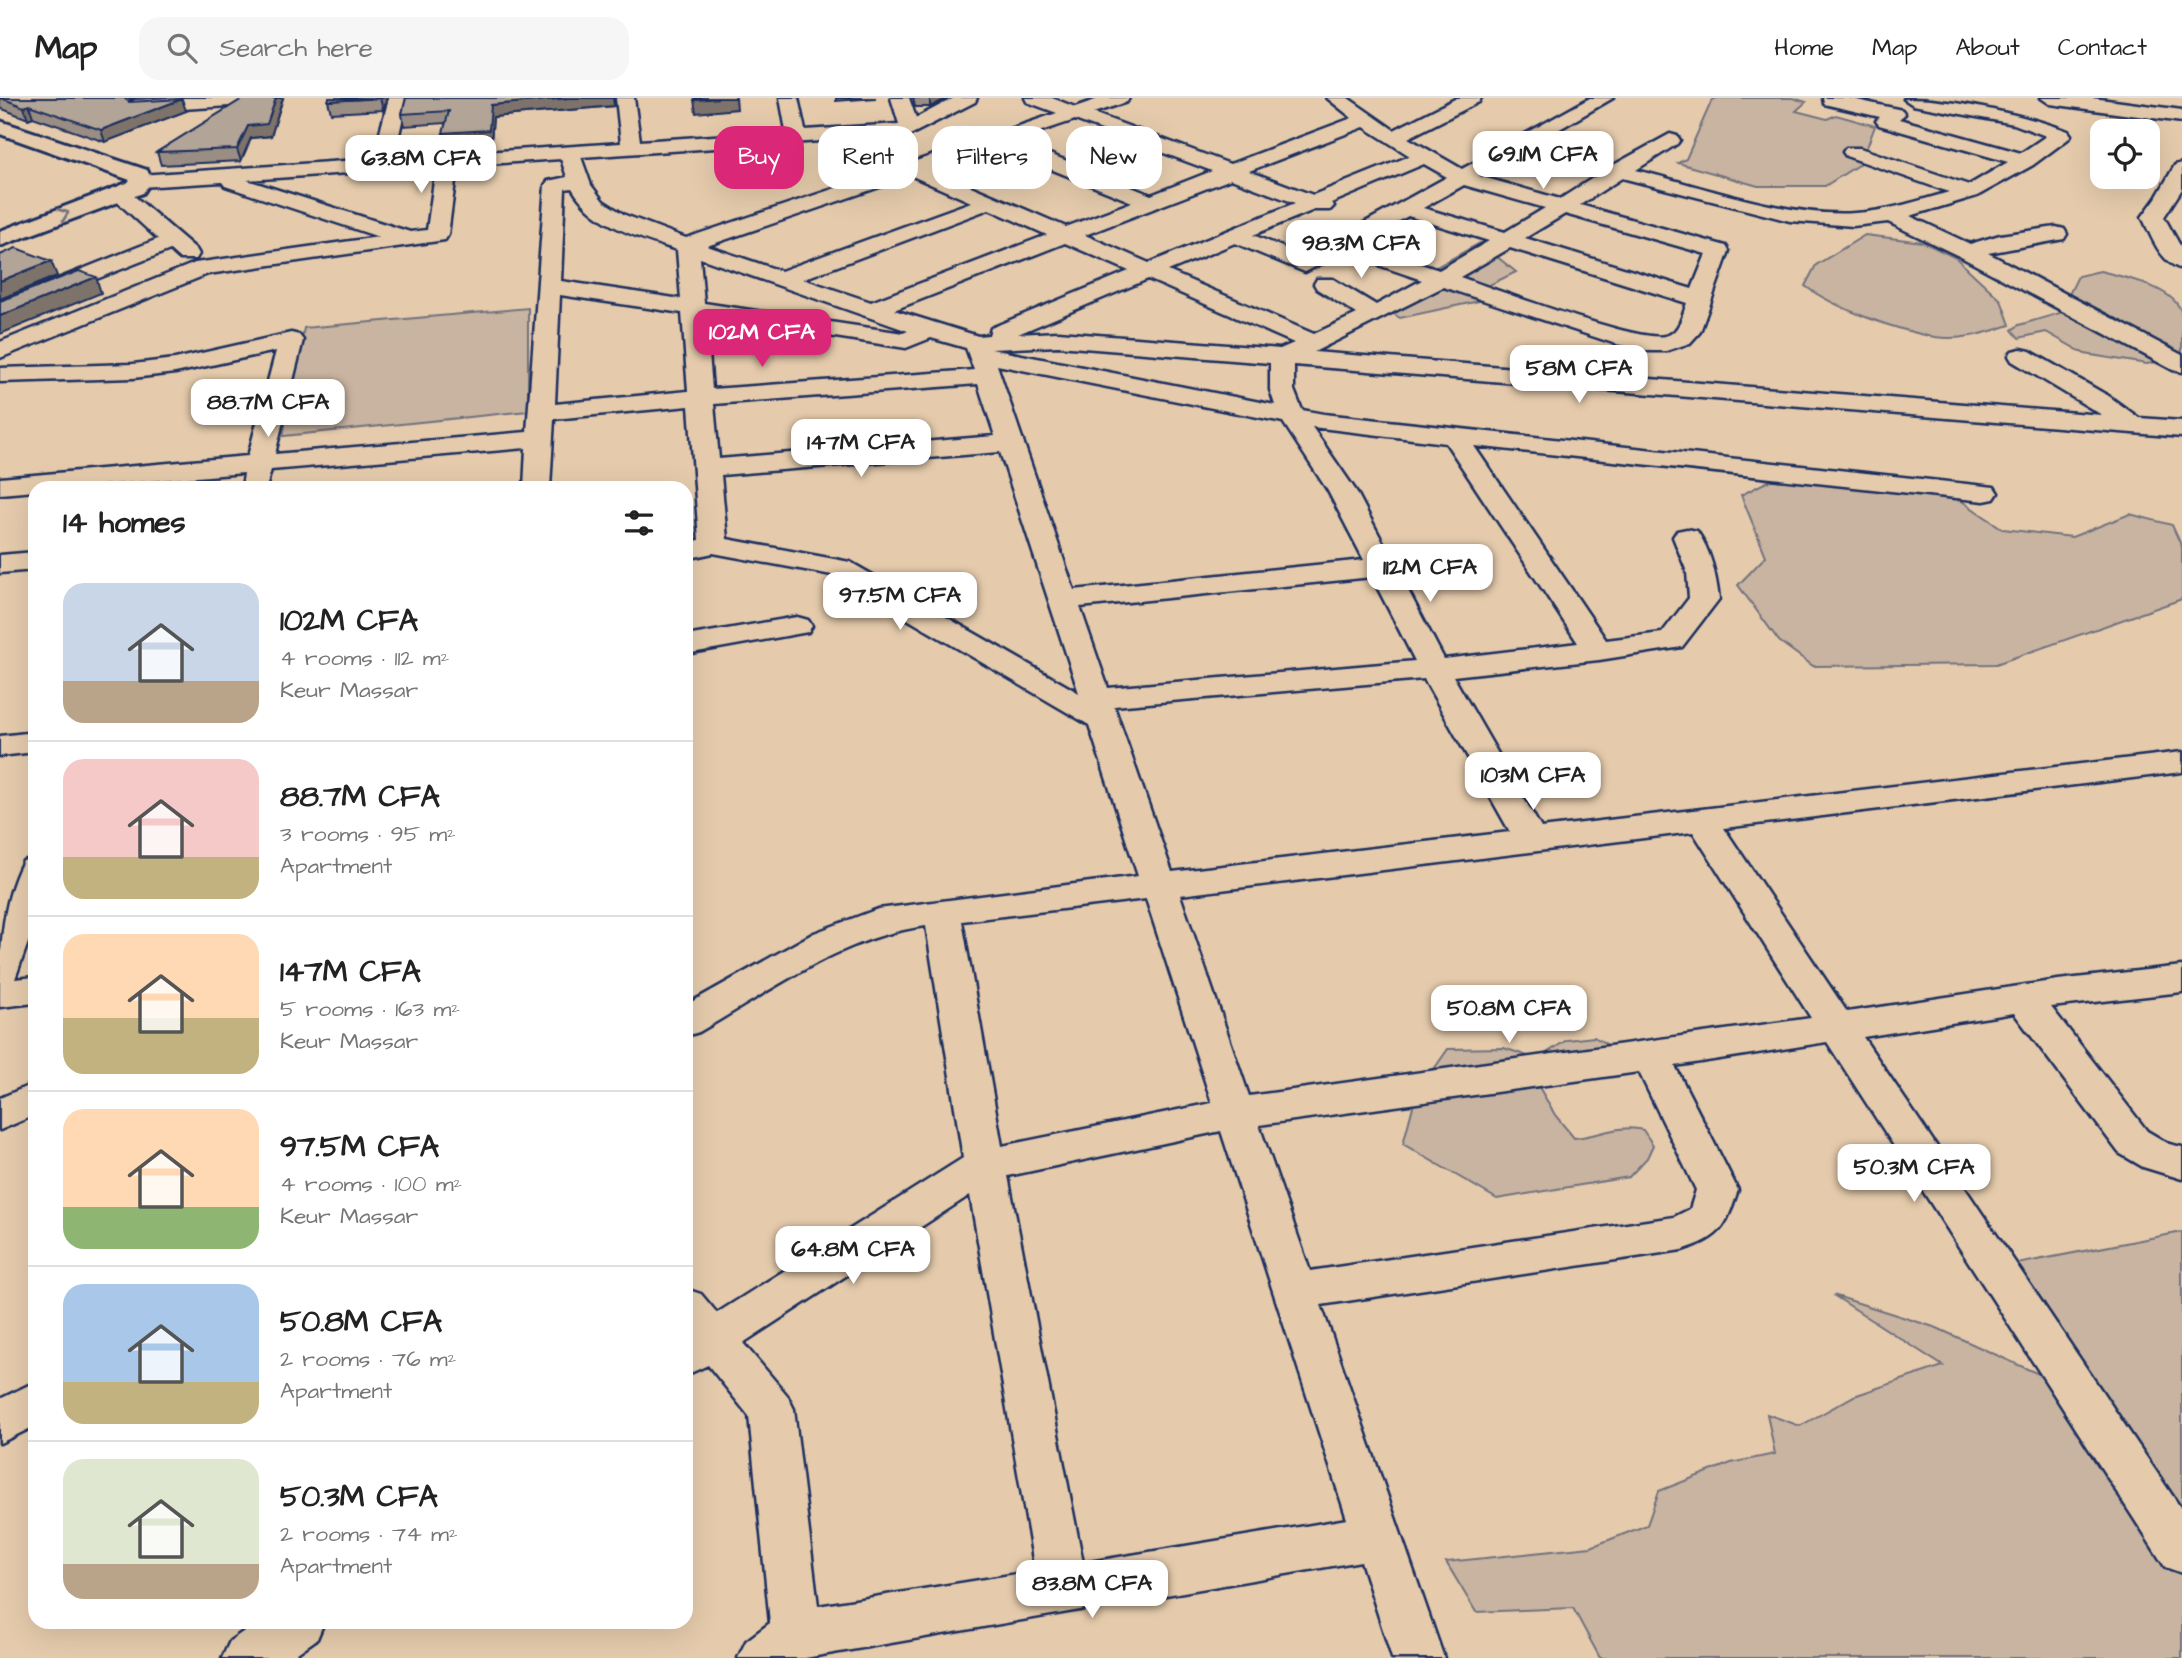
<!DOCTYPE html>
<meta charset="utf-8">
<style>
:root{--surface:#fff;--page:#f6f6f6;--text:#222;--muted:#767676;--line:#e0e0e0;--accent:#db2777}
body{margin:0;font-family:"Architects Daughter",sans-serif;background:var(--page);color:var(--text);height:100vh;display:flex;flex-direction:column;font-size:26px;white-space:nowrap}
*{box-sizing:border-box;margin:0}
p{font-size:23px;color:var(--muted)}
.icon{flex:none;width:38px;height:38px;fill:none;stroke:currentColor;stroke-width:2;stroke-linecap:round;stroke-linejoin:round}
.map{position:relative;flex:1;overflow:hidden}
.details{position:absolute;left:28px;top:383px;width:665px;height:1148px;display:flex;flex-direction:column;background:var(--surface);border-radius:21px;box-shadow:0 7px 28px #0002}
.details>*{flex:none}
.top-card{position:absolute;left:714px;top:28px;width:665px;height:63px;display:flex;gap:14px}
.buttons{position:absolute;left:2090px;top:21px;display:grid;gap:14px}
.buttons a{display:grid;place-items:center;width:70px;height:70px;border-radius:14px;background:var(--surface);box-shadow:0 7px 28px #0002;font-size:35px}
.price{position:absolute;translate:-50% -60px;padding:0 16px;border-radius:14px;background:#fff;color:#222;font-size:23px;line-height:46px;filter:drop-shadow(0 2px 4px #0008)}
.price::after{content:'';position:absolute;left:50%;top:42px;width:21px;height:16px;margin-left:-10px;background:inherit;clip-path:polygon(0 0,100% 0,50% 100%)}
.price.on{background:var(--accent);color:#fff}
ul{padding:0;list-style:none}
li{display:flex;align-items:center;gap:21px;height:175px;padding:0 35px}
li+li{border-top:2px solid var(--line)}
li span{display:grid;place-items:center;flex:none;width:196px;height:140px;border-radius:21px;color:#555}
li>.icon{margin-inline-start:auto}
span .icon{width:84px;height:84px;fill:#fffc;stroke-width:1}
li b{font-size:30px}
h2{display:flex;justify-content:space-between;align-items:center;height:84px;padding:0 35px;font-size:30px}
.pill{padding:0 24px;border-radius:21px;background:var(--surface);box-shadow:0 7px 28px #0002;font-size:24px;line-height:63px}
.pill.on{background:var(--accent);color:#fff}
header{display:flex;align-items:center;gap:42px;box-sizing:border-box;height:98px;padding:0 35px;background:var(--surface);border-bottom:2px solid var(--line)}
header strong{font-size:33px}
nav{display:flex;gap:38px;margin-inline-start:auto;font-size:24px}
.search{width:490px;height:63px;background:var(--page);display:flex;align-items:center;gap:18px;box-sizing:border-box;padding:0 24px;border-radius:21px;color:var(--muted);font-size:26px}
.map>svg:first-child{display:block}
.green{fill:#c8b4a0;stroke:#72727f;stroke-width:2}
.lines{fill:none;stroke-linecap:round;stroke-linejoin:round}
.street-casing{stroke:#1b2f5e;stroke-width:5}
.secondary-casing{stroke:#1b2f5e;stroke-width:6}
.street{fill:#e5cbac;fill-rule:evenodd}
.secondary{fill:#e5cbac;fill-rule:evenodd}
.wall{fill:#9a8d83;stroke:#1b2f5e;stroke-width:2}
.shaded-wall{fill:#7d736a;stroke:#1b2f5e;stroke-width:2}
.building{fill:#b3a498;stroke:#1b2f5e;stroke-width:2}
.oneway{stroke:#767581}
</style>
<header>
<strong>Map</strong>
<div class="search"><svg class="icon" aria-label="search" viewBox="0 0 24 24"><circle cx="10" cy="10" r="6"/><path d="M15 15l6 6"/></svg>Search here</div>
<nav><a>Home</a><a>Map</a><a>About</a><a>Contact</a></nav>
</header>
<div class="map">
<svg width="2182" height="1560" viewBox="0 0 2182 1560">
<rect width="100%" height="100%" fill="#e5cbac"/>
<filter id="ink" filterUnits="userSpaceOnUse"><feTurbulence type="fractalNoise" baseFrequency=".0143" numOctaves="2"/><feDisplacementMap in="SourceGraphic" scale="14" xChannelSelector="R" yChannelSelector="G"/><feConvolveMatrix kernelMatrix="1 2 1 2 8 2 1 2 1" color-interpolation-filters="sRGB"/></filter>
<g filter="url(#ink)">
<path class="green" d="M1717,0H1793L1806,4L1796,13L1827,21L1836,17L1875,28L1861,65L1825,88H1758L1678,65L1686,61L1712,2Z
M1865,137L1923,144L1956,160L2001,202L2010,227C1986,235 1961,243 1935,239C1896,232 1836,211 1805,188L1816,167Z
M1480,145L1516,174L1475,194L1488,201L1400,220L1384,210L1423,196L1420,178Z
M2100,173C2123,179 2176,189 2182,216C2182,227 2182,243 2182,255L2179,259L2147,266L2085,256L2046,234L2019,240L2012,232L2019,227L2060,215L2078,178Z
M528,210V313L283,338L304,230Z
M1784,375L1935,385L2003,431L2072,439L2130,416L2172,427L2182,449V501L1996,566L1813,568L1779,543L1738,487L1766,458L1741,397Z
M1594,939L1626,957L1561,972L1539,989L1555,1017L1574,1040C1598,1038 1620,1026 1643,1032L1653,1047L1647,1060L1629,1079L1497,1101L1403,1046L1416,997L1448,951L1504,950L1537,961L1567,942Z
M1942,1089L2017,1166L2182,1134V1560H1600L1573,1510L1476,1514L1446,1464L1591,1449L1647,1427L1659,1393L1731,1365L1775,1356L1767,1316L1800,1328L1854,1298L1943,1268L1833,1197L1937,1230L2043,1278L1969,1160Z"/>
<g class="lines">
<g class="street-casing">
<path id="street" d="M171,0H270L261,6L135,14L125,8L135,2Z
M389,0H407L394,60L621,45L616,0H634L640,43L786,33L780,0H798L805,32L899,26L891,0H909L916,20L954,0H977L975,4L910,37L581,59L591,87L603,103L625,117L686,140L896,70L894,67L897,63L904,61L913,64L1057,15L1027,4L1025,0H1052L1075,9L1101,0H1129L1127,4L1093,15L1230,66L1352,20L1327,0H1348L1394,32L1457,0H1481L1479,4L1408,40L1462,71L1590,0H1613L1479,78L1560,101L1610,69L1670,36L1677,38L1680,42L1677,46L1636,72C1701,88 1789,120 1855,115C1887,113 1918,103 1949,94L1846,58L1843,54L1846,50H1860L1969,87L2008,64L1879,27L1876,23L1880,19L1824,6L1823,0H1848L1902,12L1905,16L1899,21L2021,55L2046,38L2014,26L1913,7L1904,1C1948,0 2026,17 2068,33L2071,37L2068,41L2033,67L1977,98L1910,118L1970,146L2000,137L2056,129L2064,131L2067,136L2064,141L1988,155L2182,257V274L2173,272L1961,159L1888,124L1853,128L1790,123L1622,80L1580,107L1726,148L1729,153L1700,234L1690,245L1666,253H1650L1616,246L1443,189L1314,254L2102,317L2012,263L2009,258L2012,253L2021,251L2030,253L2110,299L2139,320L2182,323V339L1294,267V292L1302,312L1324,316L1994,389L1998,395L1994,401L1984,403L1474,348L1606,542L1662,535L1689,500L1687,474L1673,439L1677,433L1687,431L1697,433C1711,453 1716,477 1719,501L1682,549L1599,562L1453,578L1541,730L2182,654V674L1724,730L1847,914L2058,882L2182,868V894L2051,909L2147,1033L2169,1046L2182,1049V1081L2143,1069L2119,1055L2014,915L1863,939L2182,1412V1475L2165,1469L1827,944L1675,968L1738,1092C1725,1130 1722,1139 1682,1152L1321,1207L1444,1560H1392L1361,1463L805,1560H738L746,1543L770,1525L749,1318L708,1267L686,1277V1191L701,1196L717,1215L963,1060L926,828C843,838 771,893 699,934L686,938V907L814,835L878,811L1138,778L1089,627L832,477L713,455L686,461V445L699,442L689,308L554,321L550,390H524L526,350L271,372L266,390H242L244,375L67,390H35V393L0,396V380L248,358L276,253L175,275L133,280L0,284V270L133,266L175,261L291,235L299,237L303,242L275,356L527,334L545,87L548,83L567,79L561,61L457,68L448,137L445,142L208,176L0,260V244L195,165L379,139L225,88L222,84L140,89L133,87L130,83L133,79L140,77L373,61ZM1075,22L1212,73L1151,97L1015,42ZM1364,29L1410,58L1313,97L1249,73ZM996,49L1132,104L1066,129L931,71ZM1424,66L1447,79L1304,158L1253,137L1314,112H1330L1334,108L1331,105ZM436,69L427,132L410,134L247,82ZM912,78L971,104L781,173L707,148ZM1231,81L1295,105L1149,165L1085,137ZM1464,87L1545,110L1505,134L1423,110ZM572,90C594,128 638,139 677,152L681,201L561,183L565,91ZM989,111L1047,137L871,204L803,181ZM1565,116L1706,156L1692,191L1525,140ZM1408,118L1489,143L1439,172L1359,146ZM1065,145L1129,173L991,230L989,237L978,238L894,212ZM1235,145L1305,174L1343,155L1422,182L1376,207L1333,181H1317L1314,186L1317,191L1357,216L1314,236L1168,173ZM1510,150L1687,205C1682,217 1680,235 1665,238C1638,245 1495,191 1460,179ZM700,160L908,233L903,235L704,205ZM1148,181L1294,245L1280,251L1058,234L1018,236ZM560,197L682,215L688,293L555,306ZM706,219L906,250L931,240L966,250L974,272L712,291ZM1058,248L1270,265V292L1275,307L991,251ZM997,267L1283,324L1328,393L1364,462L1074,492ZM978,286L995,338L719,361L714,306ZM1312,329L1446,345L1578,545L1444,561L1356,393ZM1000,354L1079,595L850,464L727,441L721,377ZM1372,479L1415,563L1108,590L1080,509ZM1424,581L1510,734L1172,774L1114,608ZM1693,734L1811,920L1249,998L1180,797ZM1146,801L1212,1005L1002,1048L962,823ZM1639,974L1696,1092L1690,1111L1674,1119L1310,1173L1259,1027ZM1221,1033L1347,1421L1083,1465L1008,1078ZM970,1097L1035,1473L818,1508L794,1311L787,1297L743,1245Z
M2041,0H2092L2182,12V24L2050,6Z
M2182,65V91L2164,119L2182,151V171C2160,165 2151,137 2142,119L2156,100L2175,67Z
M119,89L126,91L196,151L199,156L196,161H180L170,152L0,219V204L158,141L112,99L109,95L112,91Z
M35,454V472L0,475V457Z
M797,519L808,522L812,528L808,534L686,556V538Z
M35,634V654L0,658V638Z
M35,760V825L15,881L35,879V905L0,909C0,859 0,807 23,763Z
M35,985V1017L0,1032V1000Z
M35,1284V1328L0,1345V1301Z
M257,1524H324L317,1541L290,1560H222L230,1543Z"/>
</g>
<g class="secondary-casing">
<path id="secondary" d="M0,23L147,72L152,82L143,95L0,148V133L127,85L130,82L0,36Z"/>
</g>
<use href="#street" class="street"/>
<use href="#secondary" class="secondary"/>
</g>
<path class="wall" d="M0,0H133L128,3L186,13L105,44L33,19L28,21L0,10Z
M244,0H283L271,38L251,40L241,63L161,67L157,54Z
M387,0L383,12L331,15L328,3Z
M406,0L614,8L493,19L491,44L446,48L445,25L404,28L402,16Z
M913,0H948L930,9H915Z"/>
<path class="shaded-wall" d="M276,0H283L271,38L251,40L241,63L237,51L248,28Z
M380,0H387L383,12Z
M568,0H613L614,8L493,19L491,44L446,48L443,35L491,7Z
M718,0H736L737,11L696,15L694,2Z
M836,0H876L836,3Z
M930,0H948L930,9Z
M182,1L186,13L105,44L101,32Z
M29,7L33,19L28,21L24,9Z
M51,163L57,178L0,201V183Z
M96,179L101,195L0,236V218Z"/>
<path class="building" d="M1,0H124L129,4L182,1L101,32L29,7L24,9Z
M244,0H276L267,26L248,28L237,51L157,54Z
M329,0H380L328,3Z
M406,0H568L491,7L489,32L443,35L449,13L402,16Z
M694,0H718L694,2Z
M16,150L51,163L0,183V157Z
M79,173L96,179L0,218V203Z"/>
<defs><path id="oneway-chevron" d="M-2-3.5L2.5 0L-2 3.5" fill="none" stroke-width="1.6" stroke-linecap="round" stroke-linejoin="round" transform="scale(1.75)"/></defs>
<use class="oneway" href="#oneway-chevron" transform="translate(64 116) rotate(-21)"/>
</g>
</svg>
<div class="buttons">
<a><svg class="icon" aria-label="locate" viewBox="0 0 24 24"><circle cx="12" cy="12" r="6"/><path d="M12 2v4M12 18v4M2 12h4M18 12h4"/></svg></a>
</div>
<b class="price" style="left:1543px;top:93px">69.1M CFA</b>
<b class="price" style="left:421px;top:97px">63.8M CFA</b>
<b class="price" style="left:1361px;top:182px">98.3M CFA</b>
<b class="price on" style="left:762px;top:271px">102M CFA</b>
<b class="price" style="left:1579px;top:307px">58M CFA</b>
<b class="price" style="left:268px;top:341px">88.7M CFA</b>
<b class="price" style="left:861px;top:381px">147M CFA</b>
<b class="price" style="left:1430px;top:506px">112M CFA</b>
<b class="price" style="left:900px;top:534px">97.5M CFA</b>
<b class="price" style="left:1533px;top:714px">103M CFA</b>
<b class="price" style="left:1509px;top:947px">50.8M CFA</b>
<b class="price" style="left:1914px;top:1106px">50.3M CFA</b>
<b class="price" style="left:853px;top:1188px">64.8M CFA</b>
<b class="price" style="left:1092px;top:1522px">83.8M CFA</b>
<div class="top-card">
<a class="pill on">Buy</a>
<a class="pill">Rent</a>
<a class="pill">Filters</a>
<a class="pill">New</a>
</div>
<section class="details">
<h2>14 homes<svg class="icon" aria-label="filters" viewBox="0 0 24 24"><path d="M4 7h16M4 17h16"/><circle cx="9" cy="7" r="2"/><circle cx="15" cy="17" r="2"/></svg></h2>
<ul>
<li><span style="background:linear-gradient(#c9d6e8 70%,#b9a48a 0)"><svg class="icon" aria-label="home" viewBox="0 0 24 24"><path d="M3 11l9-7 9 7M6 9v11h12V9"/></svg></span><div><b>102M CFA</b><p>4 rooms · 112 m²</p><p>Keur Massar</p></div></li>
<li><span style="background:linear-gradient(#f6c9c9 70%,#c2b280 0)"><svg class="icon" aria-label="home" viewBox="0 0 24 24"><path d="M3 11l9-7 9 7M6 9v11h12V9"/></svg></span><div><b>88.7M CFA</b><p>3 rooms · 95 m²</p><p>Apartment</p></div></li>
<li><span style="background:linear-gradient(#ffd9b3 60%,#c2b280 0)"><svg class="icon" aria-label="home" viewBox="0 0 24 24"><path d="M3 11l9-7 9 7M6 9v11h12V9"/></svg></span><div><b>147M CFA</b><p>5 rooms · 163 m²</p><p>Keur Massar</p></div></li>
<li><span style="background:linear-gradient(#ffd9b3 70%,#8fb573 0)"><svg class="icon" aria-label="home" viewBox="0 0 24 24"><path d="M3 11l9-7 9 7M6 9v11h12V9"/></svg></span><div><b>97.5M CFA</b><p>4 rooms · 100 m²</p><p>Keur Massar</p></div></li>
<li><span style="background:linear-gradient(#a9c7e8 70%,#c2b280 0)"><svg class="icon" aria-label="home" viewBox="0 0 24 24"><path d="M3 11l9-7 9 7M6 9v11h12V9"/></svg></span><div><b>50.8M CFA</b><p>2 rooms · 76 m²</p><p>Apartment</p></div></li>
<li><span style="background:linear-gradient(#dfe7d0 75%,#b9a48a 0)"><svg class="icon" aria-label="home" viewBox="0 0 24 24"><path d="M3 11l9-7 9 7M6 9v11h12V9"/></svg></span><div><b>50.3M CFA</b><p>2 rooms · 74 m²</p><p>Apartment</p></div></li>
</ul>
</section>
</div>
